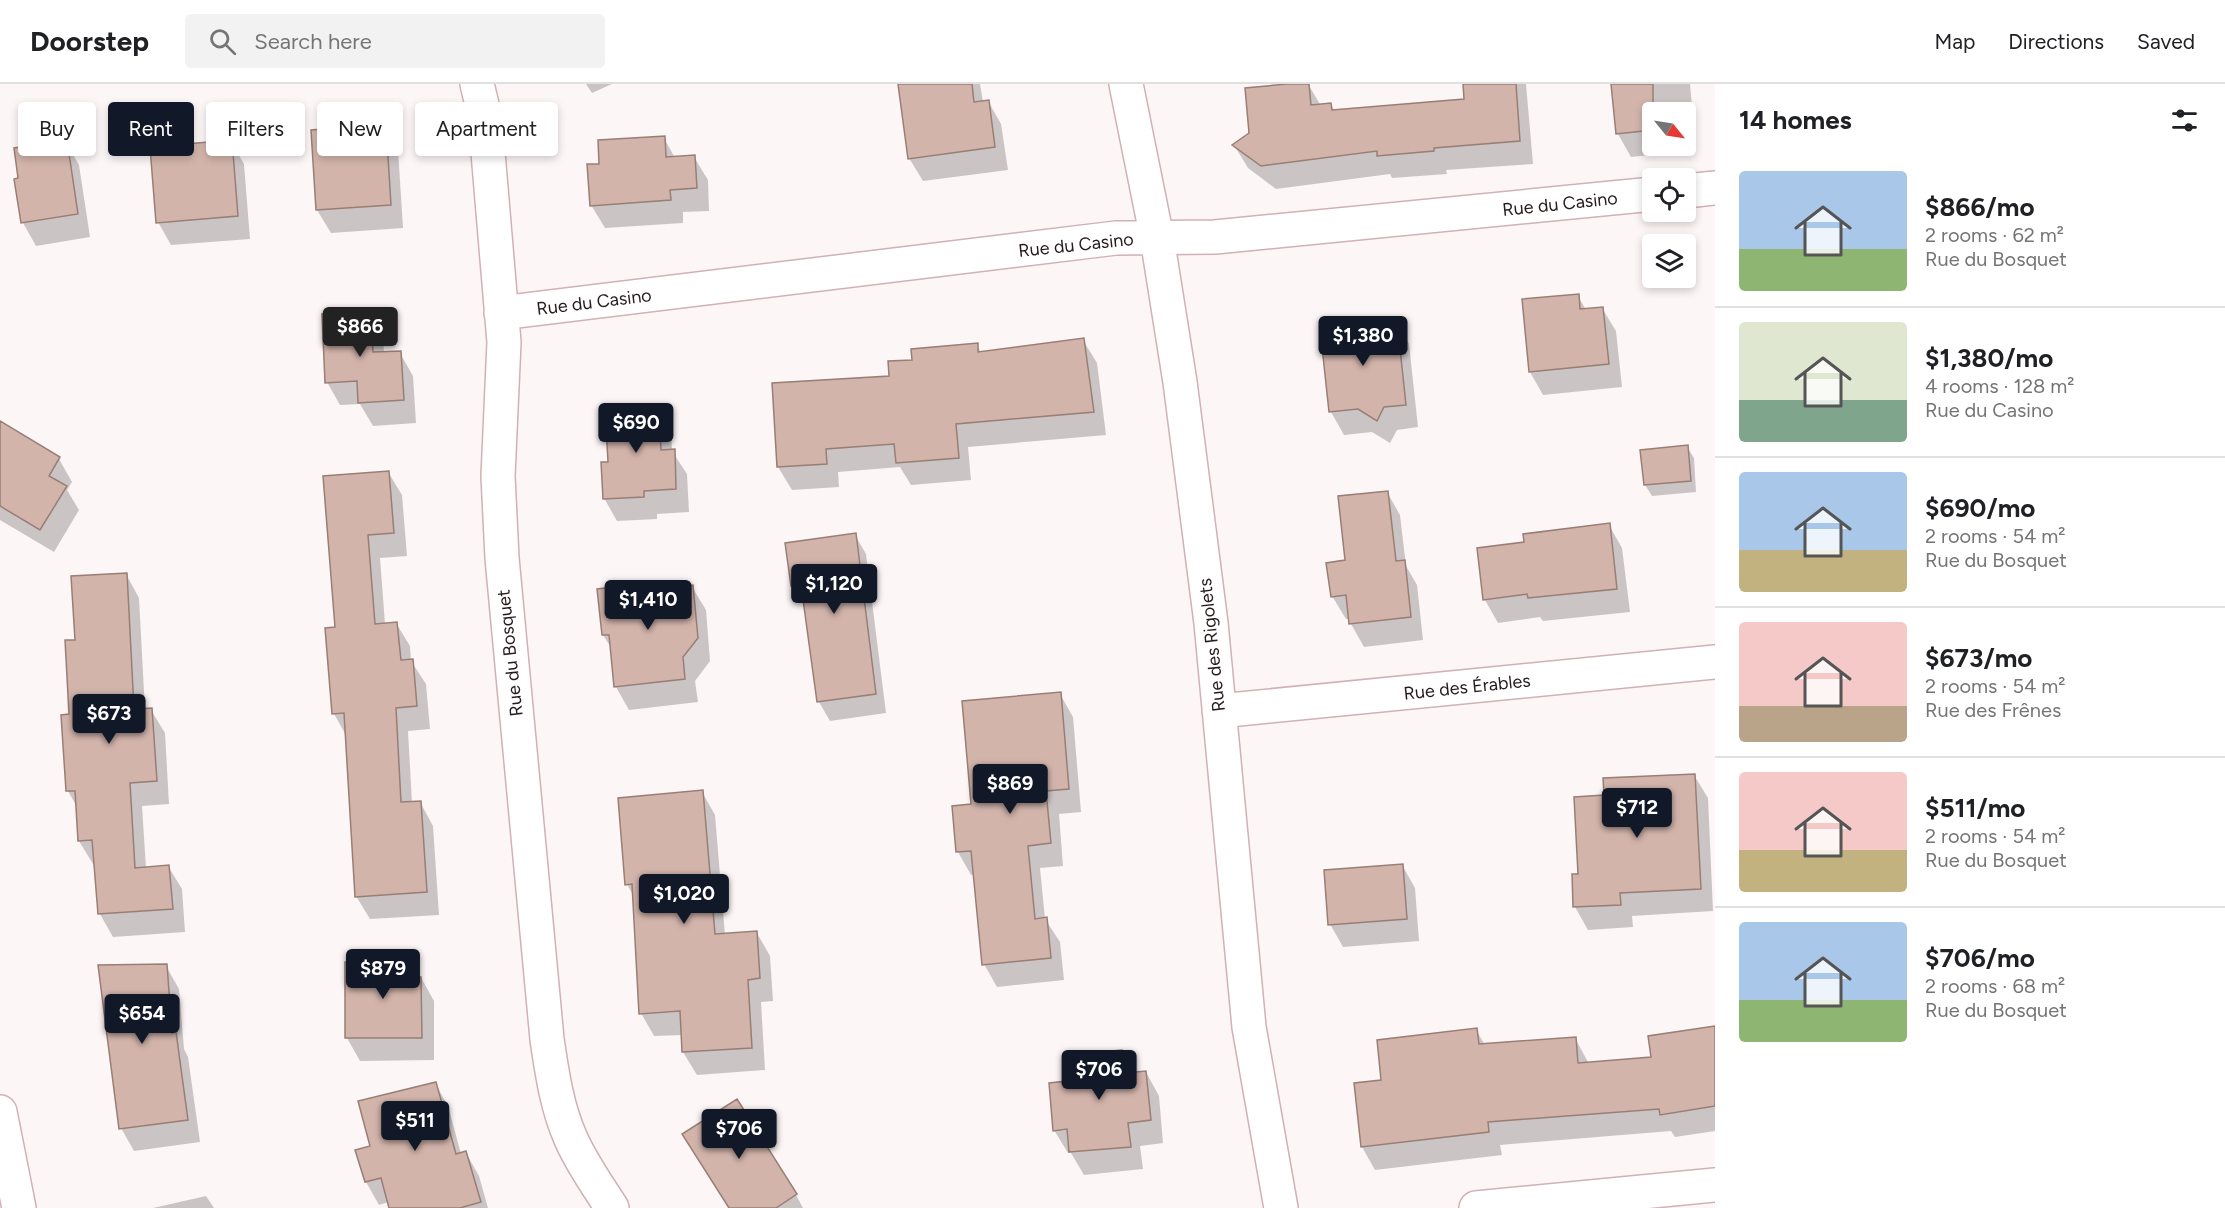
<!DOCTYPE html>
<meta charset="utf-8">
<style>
:root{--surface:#fff;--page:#f2f2f2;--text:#202124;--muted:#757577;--line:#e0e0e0;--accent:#111827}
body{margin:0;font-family:Figtree,sans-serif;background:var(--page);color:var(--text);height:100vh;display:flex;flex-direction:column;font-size:22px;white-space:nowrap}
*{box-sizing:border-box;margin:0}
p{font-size:20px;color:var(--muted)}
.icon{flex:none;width:33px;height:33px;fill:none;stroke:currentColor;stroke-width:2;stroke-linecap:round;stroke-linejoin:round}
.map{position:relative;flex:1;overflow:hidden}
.drawer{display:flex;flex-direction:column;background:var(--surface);width:510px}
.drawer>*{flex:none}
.guide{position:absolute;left:18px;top:18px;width:570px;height:54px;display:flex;gap:12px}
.needle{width:39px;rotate:120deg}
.controls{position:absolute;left:1642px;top:18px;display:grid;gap:12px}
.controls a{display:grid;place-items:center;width:54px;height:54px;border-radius:6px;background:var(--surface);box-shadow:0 3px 9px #0003;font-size:30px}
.price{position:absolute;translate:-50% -51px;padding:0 14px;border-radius:6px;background:var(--accent);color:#fff;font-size:20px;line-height:39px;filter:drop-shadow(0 2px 3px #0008)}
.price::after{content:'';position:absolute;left:50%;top:36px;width:18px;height:14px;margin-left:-9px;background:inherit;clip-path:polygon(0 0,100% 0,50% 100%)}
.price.on{background:#222;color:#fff}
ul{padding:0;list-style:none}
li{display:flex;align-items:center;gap:18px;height:150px;padding:0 24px}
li+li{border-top:2px solid var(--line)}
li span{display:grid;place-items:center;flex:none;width:168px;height:120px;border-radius:6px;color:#555}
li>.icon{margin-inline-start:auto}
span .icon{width:72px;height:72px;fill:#fffc;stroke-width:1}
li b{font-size:26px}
h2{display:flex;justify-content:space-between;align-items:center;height:72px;padding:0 24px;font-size:26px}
.pill{padding:0 21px;border-radius:6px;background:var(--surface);box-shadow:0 3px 9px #0003;font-size:21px;line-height:54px}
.pill.on{background:var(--accent);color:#fff}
header{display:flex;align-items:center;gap:36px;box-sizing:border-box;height:84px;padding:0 30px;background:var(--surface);border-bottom:2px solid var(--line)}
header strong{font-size:28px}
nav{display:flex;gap:33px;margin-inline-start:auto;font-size:21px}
.search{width:420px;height:54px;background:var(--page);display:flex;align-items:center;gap:15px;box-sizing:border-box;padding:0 21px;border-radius:6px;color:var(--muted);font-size:22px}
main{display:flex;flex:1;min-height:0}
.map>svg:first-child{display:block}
.shadow{fill:#0003;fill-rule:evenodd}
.building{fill:#d2b4ab;stroke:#997e75;stroke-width:1.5}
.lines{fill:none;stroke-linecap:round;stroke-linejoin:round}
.minor-casing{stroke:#d1b1b5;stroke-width:36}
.minor{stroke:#fff;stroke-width:33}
.labels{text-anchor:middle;stroke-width:6;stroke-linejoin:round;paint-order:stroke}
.street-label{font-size:18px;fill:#271b1c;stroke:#fff}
</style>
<header>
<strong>Doorstep</strong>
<div class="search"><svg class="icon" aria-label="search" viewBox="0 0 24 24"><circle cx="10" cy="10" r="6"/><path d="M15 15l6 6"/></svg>Search here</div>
<nav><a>Map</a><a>Directions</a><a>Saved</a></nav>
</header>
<main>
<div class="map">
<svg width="1715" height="1124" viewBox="0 0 1715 1124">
<rect width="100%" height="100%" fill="#fdf6f7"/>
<path class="shadow" d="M586,0H612L592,9Z
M899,0H980L983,18L988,17L1001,40L1008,86L923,97L909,74Z
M1302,0H1308L1321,22L1331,21L1334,27L1466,17L1464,0H1526L1533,80L1446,86L1447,90L1392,94L1390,90L1276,105L1248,84L1234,61L1251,50Z
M1612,0H1690L1696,66L1631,73L1618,50ZM1653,28H1686V62H1653Z
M385,42L398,65L403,144L331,149L317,126Z
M664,54L675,74L694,73L708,96L709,127L683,128V139L605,144L591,121L601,81Z
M231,57L244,80L250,155L171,161L158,138Z
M66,58L79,81L90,153L36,162L23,139L16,96Z
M1578,212L1586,226L1602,224L1616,247L1622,303L1543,311L1530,288Z
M370,228L383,251L384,269H400L413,292L416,339L373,342L360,320L340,321L327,298Z
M1396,237L1409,260L1418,343L1397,346L1390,359L1372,348L1344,351L1331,328L1321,245Z
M1083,256L1097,279L1106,351L968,363L971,396L911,401L900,383L838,388L839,403L792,406L778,383L913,277L977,261L981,269Z
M658,322L671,345L672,367L687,390L689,428L657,430V435L617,437L604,414L609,379Z
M0,339L59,375L72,398L67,406L79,426L54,468L0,436Z
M1687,363L1694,374L1696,408L1652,412L1645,401L1642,367Z
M388,388L402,411L407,472L380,474L385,540L396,539L410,562L411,577L426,600L430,645L408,647L412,719L420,718L433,742L439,831L370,835L356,812L346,651L334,630L337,545Z
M1387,408L1400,431L1406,482L1417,501L1423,556L1364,563L1351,540L1350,535H1346L1332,512L1347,478Z
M1609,441L1622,464L1630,528L1543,537L1540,533L1498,539L1485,516L1526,459Z
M855,451L866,470L886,629L830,637L819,618L805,521L792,502Z
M126,490L139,514L145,626H151L165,649L169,720L142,722L146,784L168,782L182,805L185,848L113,853L100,830L95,780H93L79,757L77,723L68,707L70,632L76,557Z
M663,498L667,505L692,503L706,526L710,577L695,597L698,618L629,626L616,603L612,565L603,551Z
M1060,610L1073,633L1081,728L1059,730L1063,782L1040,784L1045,835L1060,858L1064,896L997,903L984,880L975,790L971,791L958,768L973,721Z
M1694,691L1708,714L1713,827L1632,832L1633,843L1588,846L1575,823L1579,791L1606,713Z
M702,708L715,731L725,851L757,849L770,872L773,917L761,918L765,986L697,991L683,968L682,951L654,952L641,929L634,813L627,800Z
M1402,781L1415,804L1419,857L1343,863L1330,840Z
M413,879L434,917V976L360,977L347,954V880Z
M166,882L179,905L184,965L188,973L200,1058L134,1067L121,1044Z
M1715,944V1047L1675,1053L1671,1047L1500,1061L1502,1071L1375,1086L1362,1063L1382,997L1476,946L1485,961L1575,954L1589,980L1653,974Z
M1121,967L1134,990L1146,988L1159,1012L1163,1059L1140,1062L1143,1085L1084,1091L1071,1069H1068L1054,1046L1069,998Z
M435,999L448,1022L461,1070L466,1069L479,1092L488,1124H391L389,1118L379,1121L366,1098L357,1067L372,1063Z
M736,1017L796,1111L803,1124H729Z
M206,1112L214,1124H153Z"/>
<path class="building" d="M898,0H972L974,18L989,16L995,63L908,75Z
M1287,0H1309L1311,21L1331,19L1332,26L1464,15L1463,0H1516L1520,57L1434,64V67L1377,72V67L1261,82L1232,61L1249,49L1245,4Z
M1611,0H1653V46L1616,50Z
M386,40L391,121L316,126L311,46Z
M665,52L666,73L695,71L697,104L670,106L671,116L590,122L587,80H599L598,56Z
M67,56L78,130L21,139L14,95L18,94L14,64Z
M232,56L238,132L156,139L150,63Z
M1579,210L1580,225L1603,223L1609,280L1529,288L1522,215Z
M371,227L373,268L401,267L404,316L358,319L357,297L325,299L322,230Z
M1397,236L1406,321L1384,323L1377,337L1358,325L1329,328L1320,244Z
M1084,254L1094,328L956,340L959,374L896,379L894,360L826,365L827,380L777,383L772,299L889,292L888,277L912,276L911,265L978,259V268Z
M659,320L661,366L675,365L676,405L644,407V413L603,415L601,378H608L605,323Z
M0,337L60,373L49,392L67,402L40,446L0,422Z
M1688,361L1691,397L1644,401L1640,366Z
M389,387L394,449L368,451L375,540L397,538L401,576L413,575L417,622L396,624L401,718L421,717L427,808L355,813L344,629L332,630L325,544L335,543L323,392Z
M1388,407L1396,477L1405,476L1411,533L1349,540L1346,511L1331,513L1326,479L1345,476L1338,412Z
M1610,439L1617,505L1528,514L1527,510L1483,516L1477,464L1524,458L1523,450Z
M856,449L876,610L817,618L801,501L791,502L785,459Z
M127,489L134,625L152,624L157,697L130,699L135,784L169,781L173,825L98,830L92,756L78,757L75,707H66L61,631L69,630L65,556H75L71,492Z
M664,497L663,504L693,501L698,554L683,573L685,595L614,603L609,551H602L597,505Z
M1061,608L1069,705L1046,707L1051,759L1028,762L1035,835L1047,833L1051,874L982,881L971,767L956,768L952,722L971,720L962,617Z
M1695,690L1701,805L1620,809L1621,821L1573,823L1572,790H1578L1574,713L1604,711L1603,694Z
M703,706L715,850L757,847L760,894L748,896L752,964L682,968L680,927L639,930L632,800L625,801L618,714Z
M1403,780L1407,835L1328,841L1324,786Z
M414,877V893H421L422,954H345V878Z
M167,880L172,949L176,948L188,1036L119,1045L98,881Z
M1715,942V1022L1660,1031L1659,1025L1488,1038L1489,1048L1361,1063L1354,999L1381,996L1377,956L1477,944L1479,960L1576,953L1578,979L1651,973L1648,952Z
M1122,966L1124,989L1146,987L1151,1036L1128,1039L1131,1063L1069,1068L1067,1045L1053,1047L1049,999L1067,997L1065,971Z
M436,998L456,1070L466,1067L481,1118L460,1124H389L381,1094L365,1098L355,1066L370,1062L358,1017Z
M737,1015L797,1110L776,1124H729L682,1050Z"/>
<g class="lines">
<g class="minor-casing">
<path id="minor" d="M477,0L485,33L504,258L498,392L502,474L547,955C552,989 557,1024 571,1055C582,1080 598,1102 612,1124
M1126,0L1157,154L1180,298L1211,539L1249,943L1281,1124
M1686,107L1715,104
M501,229L1116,154L1215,153L1653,110
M1219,627L1715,578
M0,1028L19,1124
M1476,1124L1715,1101"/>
</g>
<use href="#minor" class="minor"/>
</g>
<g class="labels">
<g class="street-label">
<text transform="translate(1560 120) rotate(-6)" y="6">Rue du Casino</text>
<text transform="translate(1076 161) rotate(-6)" y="6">Rue du Casino</text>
<text transform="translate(594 218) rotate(-7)" y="6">Rue du Casino</text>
<text transform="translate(1212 561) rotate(-96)" y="6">Rue des Rigolets</text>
<text transform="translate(510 569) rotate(-96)" y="6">Rue du Bosquet</text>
<text transform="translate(1467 603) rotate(-6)" y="6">Rue des Érables</text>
</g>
</g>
</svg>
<div class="controls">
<a><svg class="needle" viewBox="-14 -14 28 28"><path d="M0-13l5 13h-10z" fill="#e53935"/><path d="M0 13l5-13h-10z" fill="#757577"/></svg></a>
<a><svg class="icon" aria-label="locate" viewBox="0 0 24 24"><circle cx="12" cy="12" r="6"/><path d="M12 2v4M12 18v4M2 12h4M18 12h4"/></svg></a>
<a><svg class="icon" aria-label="layers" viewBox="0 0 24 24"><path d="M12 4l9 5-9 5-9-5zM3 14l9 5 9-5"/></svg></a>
</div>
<b class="price on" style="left:360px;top:274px">$866</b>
<b class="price" style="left:1363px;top:283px">$1,380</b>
<b class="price" style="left:636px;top:370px">$690</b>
<b class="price" style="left:834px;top:531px">$1,120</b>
<b class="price" style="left:648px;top:547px">$1,410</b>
<b class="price" style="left:109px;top:661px">$673</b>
<b class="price" style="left:1010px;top:731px">$869</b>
<b class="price" style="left:1637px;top:755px">$712</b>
<b class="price" style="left:684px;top:841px">$1,020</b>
<b class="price" style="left:383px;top:916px">$879</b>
<b class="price" style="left:142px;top:961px">$654</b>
<b class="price" style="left:1099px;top:1017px">$706</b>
<b class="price" style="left:415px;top:1068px">$511</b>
<b class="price" style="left:739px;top:1076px">$706</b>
<div class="guide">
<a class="pill">Buy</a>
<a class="pill on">Rent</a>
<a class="pill">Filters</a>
<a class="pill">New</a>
<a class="pill">Apartment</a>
</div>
</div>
<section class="drawer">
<h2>14 homes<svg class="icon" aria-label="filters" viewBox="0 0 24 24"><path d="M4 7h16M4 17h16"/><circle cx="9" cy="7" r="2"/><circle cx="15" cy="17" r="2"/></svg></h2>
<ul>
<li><span style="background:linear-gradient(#a9c7e8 65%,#8fb573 0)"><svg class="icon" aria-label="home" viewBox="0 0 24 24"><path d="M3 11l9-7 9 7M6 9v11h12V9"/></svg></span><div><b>$866/mo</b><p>2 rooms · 62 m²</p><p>Rue du Bosquet</p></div></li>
<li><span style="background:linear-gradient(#dfe7d0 65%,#7fa58c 0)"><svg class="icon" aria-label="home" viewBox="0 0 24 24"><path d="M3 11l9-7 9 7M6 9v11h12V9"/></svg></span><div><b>$1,380/mo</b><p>4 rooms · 128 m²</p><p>Rue du Casino</p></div></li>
<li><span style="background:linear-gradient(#a9c7e8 65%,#c2b280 0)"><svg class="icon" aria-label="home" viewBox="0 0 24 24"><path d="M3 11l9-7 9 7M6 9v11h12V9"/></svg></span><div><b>$690/mo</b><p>2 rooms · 54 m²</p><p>Rue du Bosquet</p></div></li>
<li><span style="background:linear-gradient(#f6c9c9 70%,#b9a48a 0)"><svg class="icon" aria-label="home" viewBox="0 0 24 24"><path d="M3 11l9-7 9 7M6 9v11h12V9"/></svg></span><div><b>$673/mo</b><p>2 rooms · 54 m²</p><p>Rue des Frênes</p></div></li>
<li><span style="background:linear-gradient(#f6c9c9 65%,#c2b280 0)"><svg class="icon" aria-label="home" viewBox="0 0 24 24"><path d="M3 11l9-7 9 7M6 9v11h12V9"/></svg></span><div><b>$511/mo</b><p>2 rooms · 54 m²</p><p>Rue du Bosquet</p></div></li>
<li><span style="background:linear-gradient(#a9c7e8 65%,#8fb573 0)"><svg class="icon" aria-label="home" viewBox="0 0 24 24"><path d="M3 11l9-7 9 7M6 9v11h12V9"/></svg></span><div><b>$706/mo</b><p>2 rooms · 68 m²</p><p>Rue du Bosquet</p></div></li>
</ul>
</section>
</main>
